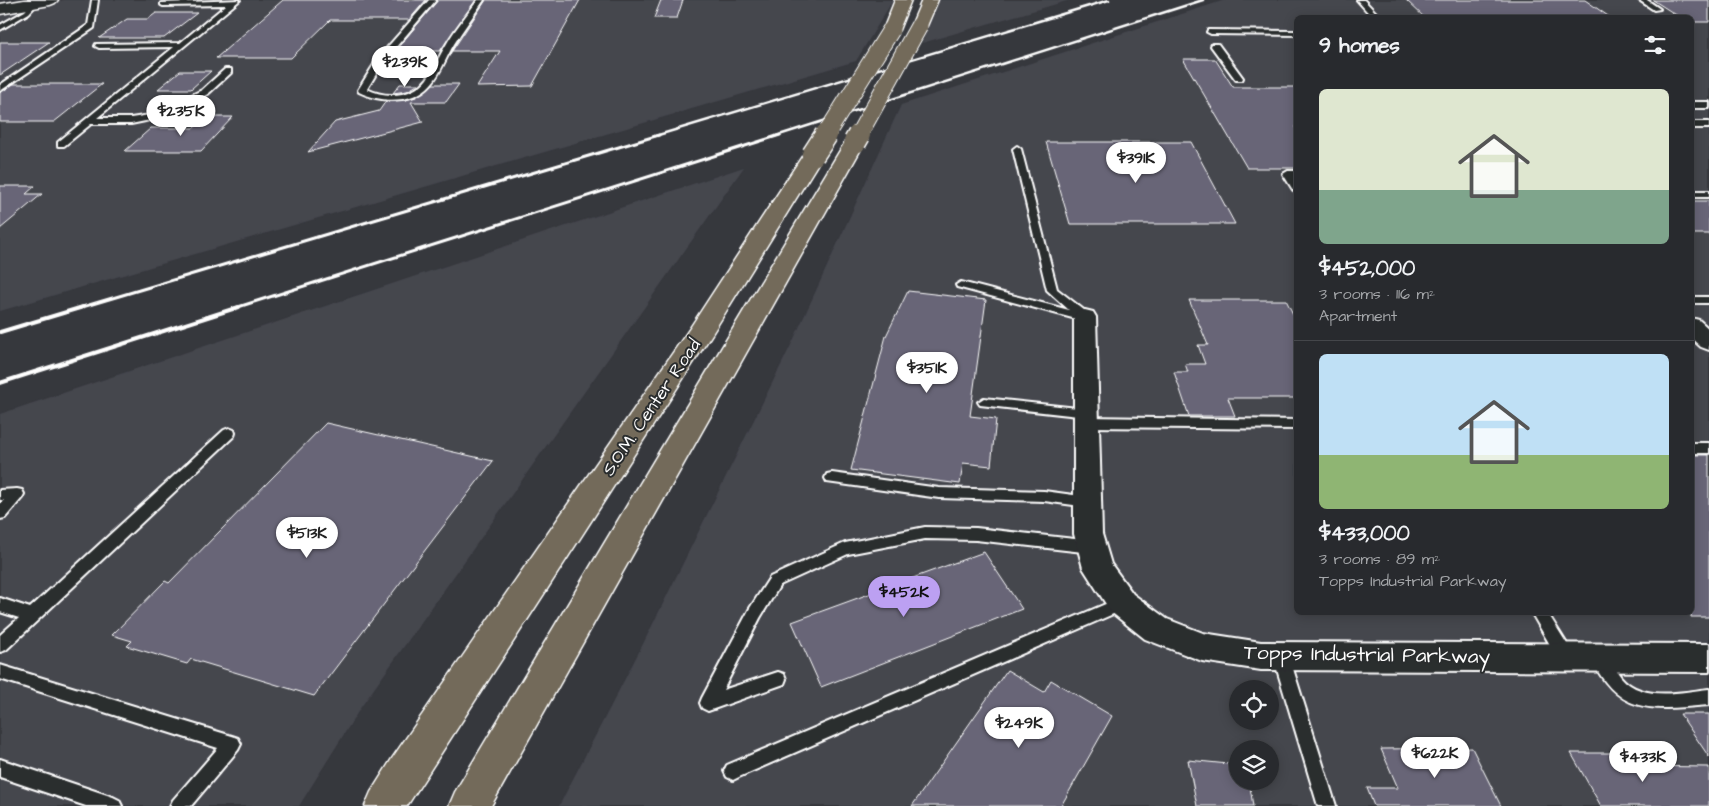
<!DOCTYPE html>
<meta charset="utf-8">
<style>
:root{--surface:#282a2e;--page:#34363a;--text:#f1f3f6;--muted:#a5a7aa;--line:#44464a;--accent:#bca0f2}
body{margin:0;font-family:"Architects Daughter",sans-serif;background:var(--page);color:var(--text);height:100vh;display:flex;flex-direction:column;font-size:19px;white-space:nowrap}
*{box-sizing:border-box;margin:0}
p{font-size:16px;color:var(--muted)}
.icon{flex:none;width:28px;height:28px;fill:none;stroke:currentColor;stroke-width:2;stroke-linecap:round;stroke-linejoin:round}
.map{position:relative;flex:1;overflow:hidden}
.sheet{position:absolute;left:1294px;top:15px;width:400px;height:600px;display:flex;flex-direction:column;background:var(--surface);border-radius:8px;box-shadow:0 2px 12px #0003,0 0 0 1px var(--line)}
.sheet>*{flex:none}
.tools{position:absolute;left:1229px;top:680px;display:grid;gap:10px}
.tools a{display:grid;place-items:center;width:50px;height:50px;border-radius:50%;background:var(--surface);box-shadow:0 2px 12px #0003,0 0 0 1px var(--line);font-size:25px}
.price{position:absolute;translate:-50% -42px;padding:0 11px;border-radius:18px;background:#fff;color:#222;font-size:16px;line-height:32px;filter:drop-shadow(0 1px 2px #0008)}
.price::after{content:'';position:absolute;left:50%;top:30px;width:15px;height:11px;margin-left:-8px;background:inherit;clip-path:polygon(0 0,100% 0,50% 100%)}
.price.current{background:var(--accent);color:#111}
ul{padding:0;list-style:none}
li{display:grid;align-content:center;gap:10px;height:265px;padding:0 25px}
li+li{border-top:1px solid var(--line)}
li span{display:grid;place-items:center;height:155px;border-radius:8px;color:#555}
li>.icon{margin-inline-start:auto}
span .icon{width:90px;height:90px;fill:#fffc;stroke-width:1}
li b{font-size:21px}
h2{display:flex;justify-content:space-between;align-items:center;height:60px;padding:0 25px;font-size:21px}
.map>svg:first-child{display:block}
.built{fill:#45464e;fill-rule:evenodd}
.building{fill:#676577;stroke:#fff}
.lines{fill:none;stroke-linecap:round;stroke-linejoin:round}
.lane-casing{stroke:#fff;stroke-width:4}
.street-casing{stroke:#fff;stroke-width:4}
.secondary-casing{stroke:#fff;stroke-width:3}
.primary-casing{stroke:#fff;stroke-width:3}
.lane{fill:#2a2d2e;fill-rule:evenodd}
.street{fill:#2a2d2e;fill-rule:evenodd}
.secondary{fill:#2a2d2e;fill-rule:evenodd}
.primary{fill:#736b5a;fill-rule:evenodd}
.rail-far2{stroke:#fff;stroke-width:2.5}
.rail-far1{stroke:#fff;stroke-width:3}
.rail{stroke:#fff;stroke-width:4}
.primary-bridge-far1-casing{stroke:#fff;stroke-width:19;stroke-linecap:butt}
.primary-bridge-casing{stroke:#fff;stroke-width:25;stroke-linecap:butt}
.primary-bridge-far1{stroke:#736b5a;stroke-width:17}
.primary-bridge{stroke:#736b5a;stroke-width:22}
.labels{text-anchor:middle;stroke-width:4;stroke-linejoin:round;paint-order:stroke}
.street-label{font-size:18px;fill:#fff;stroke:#2a2d2e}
.near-street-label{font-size:21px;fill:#fff;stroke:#2a2d2e}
</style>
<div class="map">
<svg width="1709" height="806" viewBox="0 0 1709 806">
<rect width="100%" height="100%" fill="#36383d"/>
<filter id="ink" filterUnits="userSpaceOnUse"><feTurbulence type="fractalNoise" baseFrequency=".02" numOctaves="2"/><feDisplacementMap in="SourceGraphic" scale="10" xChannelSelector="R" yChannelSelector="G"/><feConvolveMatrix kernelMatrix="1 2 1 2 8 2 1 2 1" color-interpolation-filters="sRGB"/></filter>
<g filter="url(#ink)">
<path class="built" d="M64,0H893L856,61L0,311V12Z
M940,0H1070L922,43Z
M1225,0H1709V806H559L643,644L792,343L901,105ZM1296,18H1691V612H1296ZM1238,689H1270V721H1238ZM1238,749H1270V781H1238Z
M744,167L361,707L299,806H0V414Z"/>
<path class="building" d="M283,0H426L409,20H330L291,58H216Z
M438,0H476L440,51H395Z
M486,0H580L532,86L477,87L500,51H452Z
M661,0H683L677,18H654Z
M1406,0H1585L1611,18H1425Z
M1653,0H1709V22H1691V18H1681Z
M156,13H197L164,38H99L127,19H148Z
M0,42H49L0,75Z
M1183,59H1215L1233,87H1296V168H1247Z
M180,71H211L191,89H158Z
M13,84H102L54,122H0V93Z
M400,84H419L407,91L393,93Z
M433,84H459L446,102H411L423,122L308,152L335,122L379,111L386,101L406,100L416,97Z
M205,117H233L201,151H125L151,128H194Z
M1046,142H1191L1235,224H1070Z
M0,186H35L26,194H42L0,229Z
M1691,201H1709V234H1691Z
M908,291L986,300L970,416L996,419L991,466L963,463L960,484L851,470L886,336Z
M1189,300H1286L1296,320V398H1228L1235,416H1189L1174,372H1188L1185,364H1205L1198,345H1208Z
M326,423L493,461L314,696L191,659L187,664L127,646L132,641L112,635L165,581L169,583Z
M1691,455H1709V617H1691Z
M984,552L1022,609L821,687L792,622Z
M1007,670L1044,692L1051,680L1112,716L1061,806H912Z
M1680,714H1709V757Z
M1472,748L1501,806H1374L1367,788H1398L1381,749Z
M1571,753H1618L1626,766L1709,767V806H1601Z
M1188,760L1238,765V781H1249L1253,806H1197Z"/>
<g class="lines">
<g class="lane-casing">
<path id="lane" d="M92,0H98L94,28L0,91V85L88,25Z
M240,0L97,118H131L150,115L202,90L225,69H231V73L208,94L155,119L131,124H91L64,146H58V142L174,47L99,48L95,46L96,44L180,43L226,5L163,6L161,5V3Z
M429,0H436L384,61L367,89C386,99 414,97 427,79C435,68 439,56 446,45C455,29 467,15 478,0H484C474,15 463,29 454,44C446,57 441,73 431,84C413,104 381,103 359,92L358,90L378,58Z
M1357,0H1364L1381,18H1373Z
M1639,0H1647L1660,9L1654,10Z
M33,2L38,3L29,13L0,30V25L25,11Z
M1208,30L1296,31V35L1211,34L1207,32Z
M1212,44H1218L1243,78L1242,80H1236L1211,46Z
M1691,102H1709V108H1691Z
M1691,122H1709V128H1691Z
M1017,146L1021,149L1057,289L1089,314L1091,317L1089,320H1080L957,287L956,285L961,282L1069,310L1047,290L1013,149Z
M1288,171H1296V177H1294L1296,191L1293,190L1283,174Z
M1691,191H1709V197H1691Z
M1691,297H1709V303H1691Z
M984,398L1087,409L1091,410L1093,413L1091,416L1087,417L980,405L978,402Z
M1086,417L1296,420V429L1086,427L1081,425L1080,422L1081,419Z
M229,428L234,430L235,433L234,436L6,650L0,652V635L19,618L0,612V598L30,608L224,430Z
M1691,443H1709V453H1691Z
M832,473L939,488L1044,491L1088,497L1093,498L1095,502L1093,506L1088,507L1044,501L939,498L827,482L825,478L827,474Z
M17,489L22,490L24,494L22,498L5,518L0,519V504L4,500H0V490Z
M925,527L976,528L1092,541L1097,543L1099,547L1097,551L1092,553L976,540L925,539L848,554L780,585L760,618L723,690L778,672L784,674L786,679L784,684L708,711L702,708L700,703L702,698L750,608L770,577L845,543Z
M1122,597L1127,598L1130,603L1127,608L739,777L733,780L727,777L724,771L727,765Z
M1531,612H1547L1572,652L1574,657L1572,662L1566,664L1560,662Z
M1281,649L1287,651L1289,656L1336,806H1318L1273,656L1275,651Z
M1599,651C1609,655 1614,668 1621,677C1642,702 1681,692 1709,689V705C1654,710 1618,716 1591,658L1593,653Z
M0,665L232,736L238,738L241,744L238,750L191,806H170L173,800L218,748L0,679Z
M0,759L113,797L119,800L122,806H86L0,777Z"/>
</g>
<g class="street-casing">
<path id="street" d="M1085,310L1093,312L1096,317L1102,534L1111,564L1133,594L1167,619L1203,633L1261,642L1709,644V672L1261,670L1202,661L1145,639L1111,612L1083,568L1074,534V317L1077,312Z
M1691,318L1699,320L1709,329V350L1701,347L1691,338Z"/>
</g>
<g class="secondary-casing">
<path id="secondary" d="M24,0H58L55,3L50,5L0,14V4Z"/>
</g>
<g class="primary-casing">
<path id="primary" d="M895,0H911L899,30L897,33H885L883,30Z
M922,0H938L927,26L925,29H913L911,26Z
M855,136L862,138L865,142L491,806H449L455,792L845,142L848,138Z
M813,149L820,151L823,155L712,334L407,806H365L371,792L393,757L690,328L803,155L806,151Z"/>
</g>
<use href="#lane" class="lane"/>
<use href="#street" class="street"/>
<use href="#secondary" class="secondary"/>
<use href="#primary" class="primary"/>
<path class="rail-far2" d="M655,136L1109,0
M776,136L1203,0"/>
<path class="rail-far1" d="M79,308L659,135
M235,308L780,135"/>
<path class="rail" d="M0,332L83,307
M0,383L239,307"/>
<g class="primary-bridge-far1-casing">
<path id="primary-bridge-far1" d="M825,136L891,30
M858,136L919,26"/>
</g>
<g class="primary-bridge-casing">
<path id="primary-bridge" d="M855,142L859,135
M813,155L826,135"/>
</g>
<use href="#primary-bridge-far1" class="primary-bridge-far1"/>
<use href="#primary-bridge" class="primary-bridge"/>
</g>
</g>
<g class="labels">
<g class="street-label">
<text transform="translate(651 407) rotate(-56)" y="6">S.O.M. Center Road</text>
</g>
<g class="near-street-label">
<text transform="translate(1367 654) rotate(1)" y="7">Topps Industrial Parkway</text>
</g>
</g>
</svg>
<div class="tools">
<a><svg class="icon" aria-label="locate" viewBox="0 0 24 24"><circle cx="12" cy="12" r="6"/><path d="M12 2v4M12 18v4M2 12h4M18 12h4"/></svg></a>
<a><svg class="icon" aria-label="layers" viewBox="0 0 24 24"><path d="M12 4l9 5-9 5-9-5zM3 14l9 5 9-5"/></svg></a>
</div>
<b class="price" style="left:405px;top:88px">$239K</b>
<b class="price" style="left:181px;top:137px">$235K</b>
<b class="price" style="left:1136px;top:184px">$391K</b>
<b class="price" style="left:927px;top:394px">$351K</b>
<b class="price" style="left:307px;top:559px">$513K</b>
<b class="price current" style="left:904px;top:618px">$452K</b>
<b class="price" style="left:1019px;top:749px">$249K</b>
<b class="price" style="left:1435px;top:779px">$622K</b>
<b class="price" style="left:1643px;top:783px">$433K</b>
<section class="sheet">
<h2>9 homes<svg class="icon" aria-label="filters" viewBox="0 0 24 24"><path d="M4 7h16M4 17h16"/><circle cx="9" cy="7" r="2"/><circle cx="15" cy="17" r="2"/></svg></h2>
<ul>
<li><span style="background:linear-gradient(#dfe7d0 65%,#7fa58c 0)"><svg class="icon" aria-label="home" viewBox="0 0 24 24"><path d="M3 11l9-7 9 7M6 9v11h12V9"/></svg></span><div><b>$452,000</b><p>3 rooms · 116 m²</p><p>Apartment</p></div></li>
<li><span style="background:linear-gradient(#bfe0f5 65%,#8fb573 0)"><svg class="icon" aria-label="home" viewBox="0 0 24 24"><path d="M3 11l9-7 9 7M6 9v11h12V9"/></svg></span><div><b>$433,000</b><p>3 rooms · 89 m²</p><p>Topps Industrial Parkway</p></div></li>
</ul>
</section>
</div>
